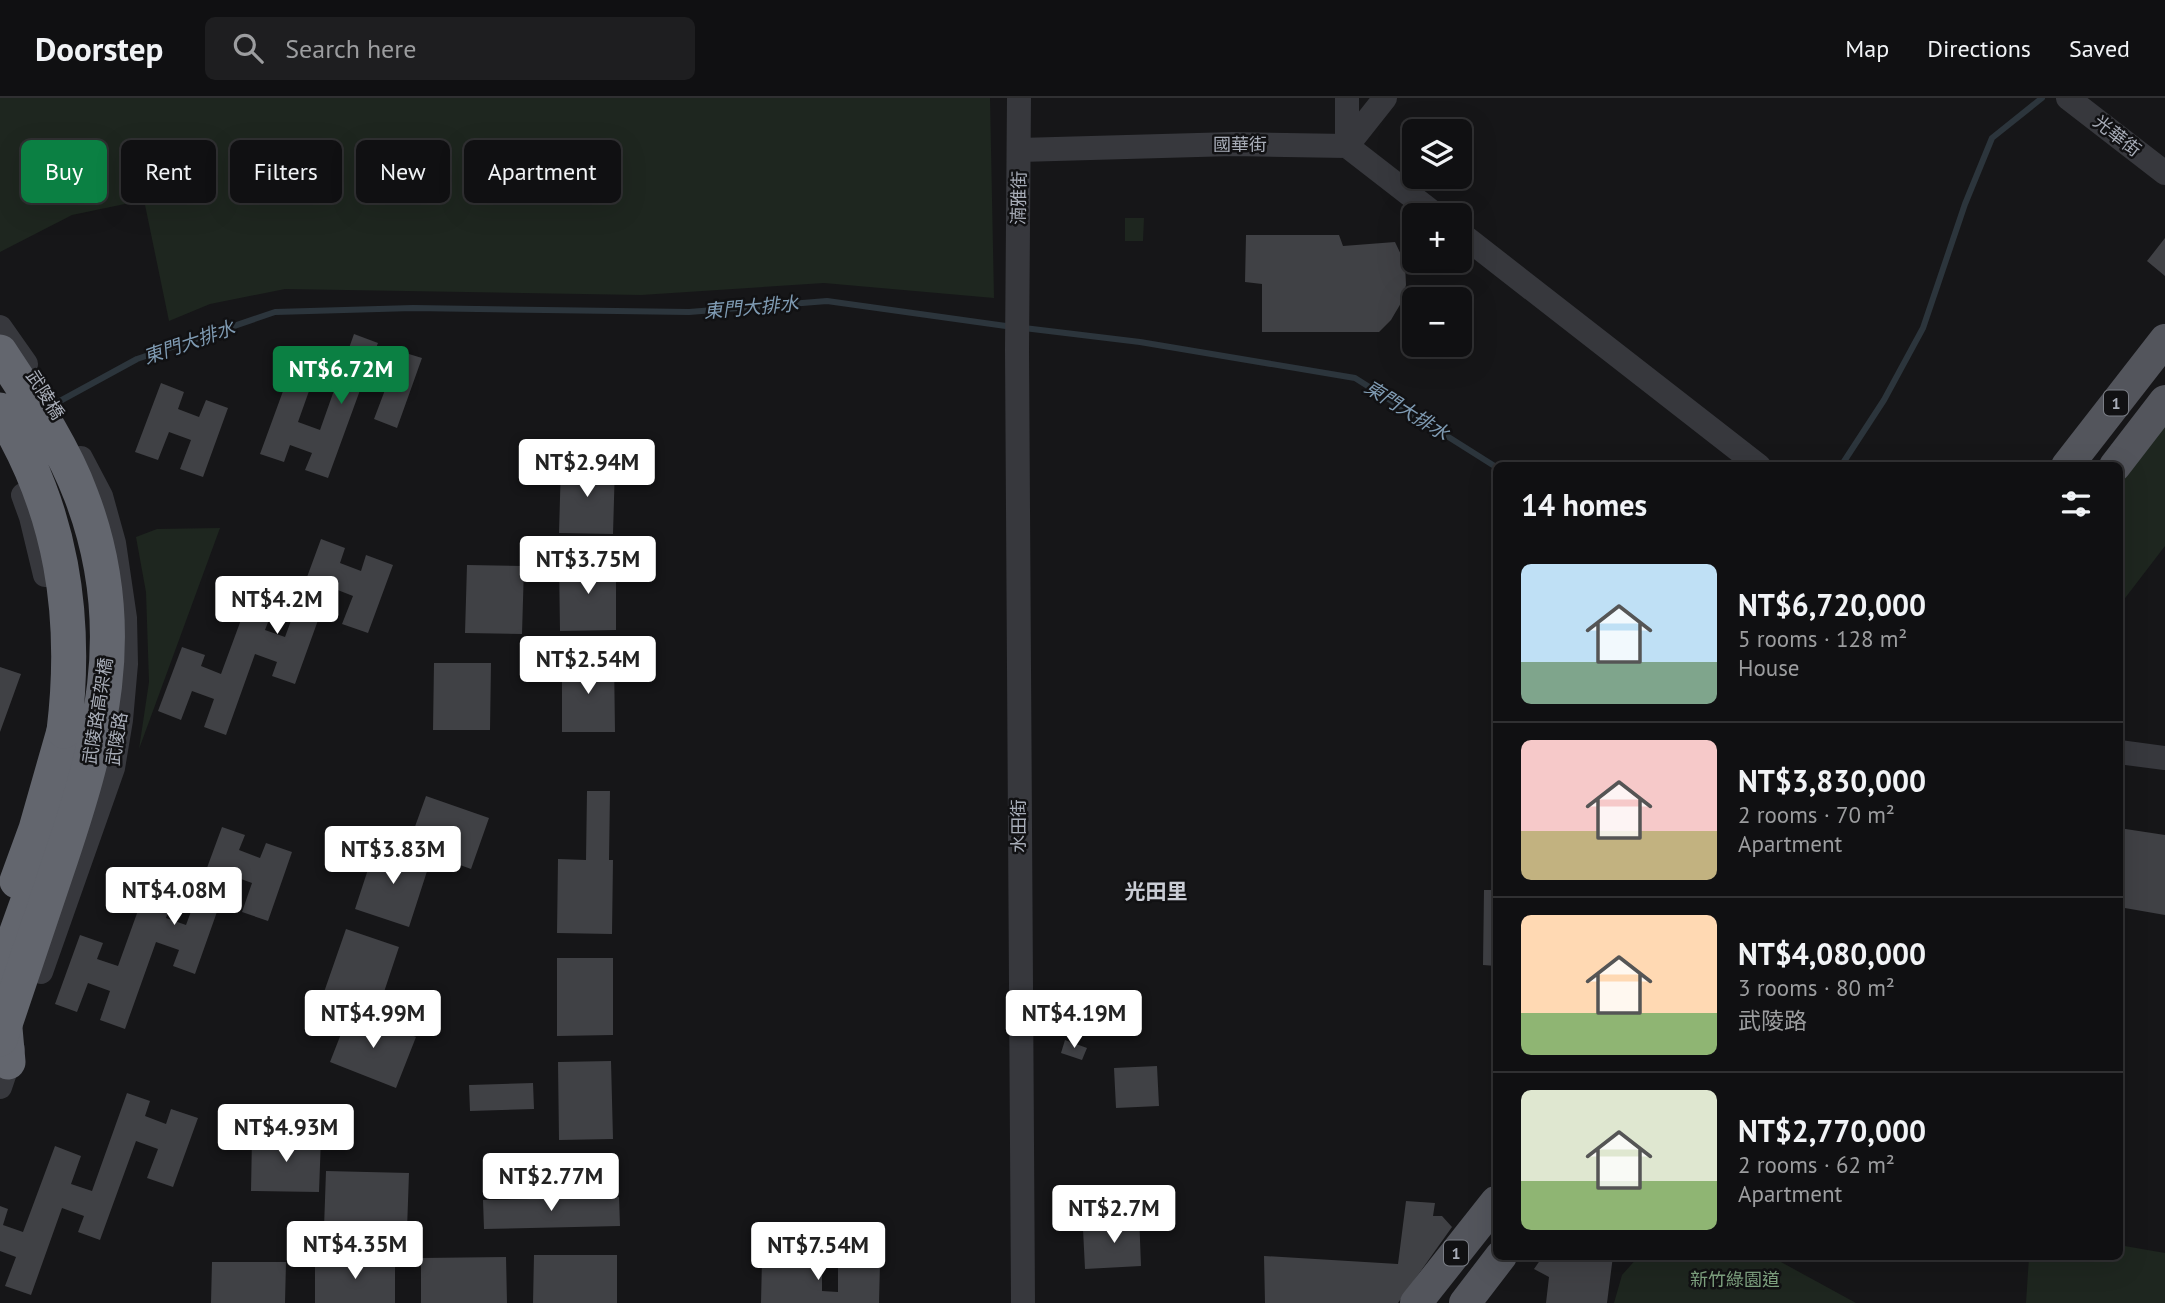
<!DOCTYPE html>
<meta charset="utf-8">
<style>
:root{--surface:#101012;--page:#1e1e20;--text:#f1f3f6;--muted:#9c9d9f;--line:#303032;--accent:#0b8043}
body{margin:0;font-family:"PT Sans","Noto Sans TC",sans-serif;background:var(--page);color:var(--text);height:100vh;display:flex;flex-direction:column;font-size:26px;white-space:nowrap}
*{box-sizing:border-box;margin:0}
p{font-size:23px;color:var(--muted)}
.icon{flex:none;width:38px;height:38px;fill:none;stroke:currentColor;stroke-width:2;stroke-linecap:round;stroke-linejoin:round}
.map{position:relative;flex:1;overflow:hidden}
.drawer{position:absolute;left:1493px;top:364px;width:630px;height:798px;display:flex;flex-direction:column;background:var(--surface);border-radius:10px;box-shadow:0 7px 28px #0002,0 0 0 2px var(--line)}
.drawer>*{flex:none}
.hud{position:absolute;left:21px;top:42px;width:665px;height:63px;display:flex;gap:14px}
.fabs{position:absolute;left:1402px;top:21px;display:grid;gap:14px}
.fabs a{display:grid;place-items:center;width:70px;height:70px;border-radius:10px;background:var(--surface);box-shadow:0 7px 28px #0002,0 0 0 2px var(--line);font-size:35px}
.price{position:absolute;translate:-50% -60px;padding:0 16px;border-radius:7px;background:#fff;color:#222;font-size:23px;line-height:46px;filter:drop-shadow(0 2px 4px #0008)}
.price::after{content:'';position:absolute;left:50%;top:42px;width:21px;height:16px;margin-left:-10px;background:inherit;clip-path:polygon(0 0,100% 0,50% 100%)}
.price.current{background:var(--accent);color:#fff}
ul{padding:0;list-style:none}
li{display:flex;align-items:center;gap:21px;height:175px;padding:0 28px}
li+li{border-top:2px solid var(--line)}
li span{display:grid;place-items:center;flex:none;width:196px;height:140px;border-radius:10px;color:#555}
li>.icon{margin-inline-start:auto}
span .icon{width:84px;height:84px;fill:#fffc;stroke-width:1}
li b{font-size:30px}
h2{display:flex;justify-content:space-between;align-items:center;height:84px;padding:0 28px;font-size:30px}
.chip{padding:0 24px;border-radius:10px;background:var(--surface);box-shadow:0 7px 28px #0002,0 0 0 2px var(--line);font-size:24px;line-height:63px}
.chip.current{background:var(--accent);color:#fff}
header{display:flex;align-items:center;gap:42px;box-sizing:border-box;height:98px;padding:0 35px;background:var(--surface);border-bottom:2px solid var(--line)}
header strong{font-size:33px}
nav{display:flex;gap:38px;margin-inline-start:auto;font-size:24px}
.search{width:490px;height:63px;background:var(--page);display:flex;align-items:center;gap:18px;box-sizing:border-box;padding:0 24px;border-radius:10px;color:var(--muted);font-size:26px}
.map>svg:first-child{display:block}
.green{fill:#1e261f}
.lines{fill:none;stroke-linecap:round;stroke-linejoin:round}
.stream{stroke:#2c353c;stroke-width:6}
.building{fill:#404145}
.minor{stroke:#37383d;stroke-width:24}
.major{stroke:#53555c;stroke-width:32}
.highway{stroke:#63666e;stroke-width:35}
.highway-bridge{stroke:#63666e;stroke-width:35}
.labels{text-anchor:middle;stroke-width:5;stroke-linejoin:round;paint-order:stroke}
.shield{fill:#111113;stroke:#7b7e86;stroke-width:2}
.shield-label{font-size:16px;font-weight:bold;fill:#a8adb8}
.street-label{font-size:18px;fill:#a8adb8;stroke:#111113}
.park-label{font-size:18px;fill:#7fa381;stroke:#111113}
.water-label{font-size:19px;font-style:italic;fill:#7f9bb3;stroke:#111113}
.quarter-label{font-size:21px;font-weight:bold;fill:#c9ccd4;stroke:#111113}
</style>
<header>
<strong>Doorstep</strong>
<div class="search"><svg class="icon" aria-label="search" viewBox="0 0 24 24"><circle cx="10" cy="10" r="6"/><path d="M15 15l6 6"/></svg>Search here</div>
<nav><a>Map</a><a>Directions</a><a>Saved</a></nav>
</header>
<div class="map">
<svg width="2165" height="1205" viewBox="0 0 2165 1205">
<rect width="100%" height="100%" fill="#161618"/>
<path class="green" d="M0,0H990L994,200L824,185L641,197L285,191L210,206L169,223L144,102L72,117L0,154Z
M1125,120H1144L1143,143H1125Z
M2165,319V448L2119,508V377Z
M220,430L139,651L149,584L146,494L136,439L157,431Z
M2119,1147L2165,1155V1205H2026L2029,1159L2119,1158Z
M1639,1158L1781,1159V1164L1856,1205H1614L1622,1177Z"/>
<g class="lines">
<path class="stream" d="M1024,230L1140,244L1355,280L1496,369
M49,309L137,261L275,214L413,210L689,214L827,203L1013,229
M1841,368L1884,302L1923,230L1965,106L1992,40L2042,0"/>
</g>
<path class="building" d="M1246,137H1339L1343,148L1395,144L1405,165L1406,187L1401,205L1391,222L1379,234H1262V186L1245,184Z
M2165,140V178L2147,163Z
M354,236L378,245L371,262L393,270L399,253L422,260L397,330L374,321L385,292L363,284L328,380L305,372L312,355L290,347L284,364L260,356L286,285L309,293L298,324L320,332Z
M161,285L184,294L178,311L199,319L206,302L228,310L203,379L180,371L191,342L169,334L158,362L135,354Z
M561,366L615,367L613,436L559,435Z
M321,441L345,450L340,465L361,473L366,457L393,467L368,535L342,526L353,498L330,489L295,586L272,578L277,564L255,556L226,637L204,629L214,601L192,593L181,622L158,613L182,549L205,557L201,568L221,576L252,492L277,501L265,532L285,539Z
M559,463H616V532L560,533Z
M467,467L524,468L522,536L465,535Z
M614,561L615,634H562V562Z
M434,565H491L490,632H433Z
M0,569L21,576L0,634Z
M587,693H610L609,762H613L612,836L557,835L558,761L586,762Z
M426,698L489,720L471,771L408,748Z
M222,729L245,737L239,752L260,760L266,745L292,754L268,823L242,814L252,785L230,777L195,876L173,868L179,852L156,844L125,931L100,922L110,893L88,885L77,914L55,906L80,837L103,845L97,861L118,868L149,782L176,792L166,820L186,827Z
M2119,730L2165,737V817L2119,809Z
M376,747L430,764L409,829L355,811Z
M1484,792H1496V868L1483,867Z
M346,831L399,849L377,915L323,897Z
M557,860H613V937L557,938Z
M350,913L416,939L396,990L330,964Z
M1065,942L1087,950L1082,962L1061,955Z
M611,963L613,1041L559,1042L558,964Z
M1157,968L1159,1008L1116,1010L1114,970Z
M533,985L534,1011L470,1013L469,987Z
M127,995L150,1003L145,1018L166,1026L171,1011L198,1020L173,1089L147,1080L158,1051L136,1043L100,1142L78,1134L84,1118L62,1110L31,1197L5,1188L16,1159L0,1153V1108L8,1111L3,1127L23,1134L55,1048L81,1058L71,1086L92,1093Z
M252,1039L321,1040L319,1094L251,1093Z
M326,1073L409,1075L407,1132L324,1130Z
M619,1099L620,1128L484,1131L483,1102Z
M1406,1103L1435,1105L1433,1118H1442L1452,1129L1398,1205H1265L1264,1158L1398,1166Z
M1139,1116L1141,1168L1085,1171L1083,1131L1120,1129L1119,1117Z
M534,1157H617V1205H533Z
M1543,1158H1613L1607,1205H1546L1549,1179L1534,1171Z
M506,1159L507,1205H421V1160Z
M315,1161H395V1205H315Z
M762,1161H822V1193L838,1194V1165H880L879,1205H761Z
M212,1164H286L285,1205H211Z"/>
<g class="lines">
<path class="minor" d="M1019,0L1017,252L1023,1205
M2068,0L2165,75
M1347,48L1385,0
M1347,48V0
M1020,52L1233,46L1347,48L1436,117
M1460,135L1759,368
M0,229L26,266
M23,397L31,419L45,477
M2119,654L2165,660
M41,874L113,670L121,622L126,566L125,520L114,445L101,398L81,360
M0,989L13,951"/>
<path class="major" d="M2067,368L2165,242
M2115,368L2165,303
M1416,1205L1496,1104
M1465,1205L1501,1158"/>
<path class="highway" d="M17,783L36,731L64,633
M0,881L43,761
M3,908L8,964"/>
<path class="highway-bridge" d="M0,254C30,300 62,346 81,397C133,532 100,645 56,775C37,830 19,886 0,941
M0,312C62,411 78,518 64,633"/>
</g>
<g class="labels">
<g class="shield">
<rect x="2104" y="292.5" width="24" height="25" rx="5"/>
<rect x="1444" y="1142.5" width="24" height="25" rx="5"/>
</g>
<g class="shield-label">
<text x="2116" y="311">1</text>
<text x="1456" y="1161">1</text>
</g>
<g class="street-label">
<text transform="translate(2117 38) rotate(38)" y="6">光華街</text>
<text x="1240" y="53">國華街</text>
<text transform="translate(1019 100) rotate(-89)" y="6">湳雅街</text>
<text transform="translate(45 297) rotate(58)" y="6">武陵橋</text>
<text transform="translate(98 613) rotate(-81)" y="6">武陵路高架橋</text>
<text transform="translate(117 641) rotate(-81)" y="6">武陵路</text>
<text transform="translate(1019 728) rotate(-90)" y="6">水田街</text>
</g>
<g class="park-label">
<text x="1735" y="1188">新竹綠園道</text>
</g>
<g class="water-label">
<text transform="translate(751 209) rotate(-5)" y="7">東門大排水</text>
<text transform="translate(189 244) rotate(-19)" y="7">東門大排水</text>
<text transform="translate(1407 312) rotate(32)" y="7">東門大排水</text>
</g>
<g class="quarter-label">
<text x="1156" y="801">光田里</text>
</g>
</g>
</svg>
<div class="fabs">
<a><svg class="icon" aria-label="layers" viewBox="0 0 24 24"><path d="M12 4l9 5-9 5-9-5zM3 14l9 5 9-5"/></svg></a>
<a>+</a>
<a>−</a>
</div>
<b class="price current" style="left:341px;top:308px">NT$6.72M</b>
<b class="price" style="left:587px;top:401px">NT$2.94M</b>
<b class="price" style="left:588px;top:498px">NT$3.75M</b>
<b class="price" style="left:277px;top:538px">NT$4.2M</b>
<b class="price" style="left:588px;top:598px">NT$2.54M</b>
<b class="price" style="left:393px;top:788px">NT$3.83M</b>
<b class="price" style="left:174px;top:829px">NT$4.08M</b>
<b class="price" style="left:373px;top:952px">NT$4.99M</b>
<b class="price" style="left:1074px;top:952px">NT$4.19M</b>
<b class="price" style="left:286px;top:1066px">NT$4.93M</b>
<b class="price" style="left:551px;top:1115px">NT$2.77M</b>
<b class="price" style="left:1114px;top:1147px">NT$2.7M</b>
<b class="price" style="left:355px;top:1183px">NT$4.35M</b>
<b class="price" style="left:818px;top:1184px">NT$7.54M</b>
<div class="hud">
<a class="chip current">Buy</a>
<a class="chip">Rent</a>
<a class="chip">Filters</a>
<a class="chip">New</a>
<a class="chip">Apartment</a>
</div>
<section class="drawer">
<h2>14 homes<svg class="icon" aria-label="filters" viewBox="0 0 24 24"><path d="M4 7h16M4 17h16"/><circle cx="9" cy="7" r="2"/><circle cx="15" cy="17" r="2"/></svg></h2>
<ul>
<li><span style="background:linear-gradient(#bfe0f5 70%,#7fa58c 0)"><svg class="icon" aria-label="home" viewBox="0 0 24 24"><path d="M3 11l9-7 9 7M6 9v11h12V9"/></svg></span><div><b>NT$6,720,000</b><p>5 rooms · 128 m²</p><p>House</p></div></li>
<li><span style="background:linear-gradient(#f6c9c9 65%,#c2b280 0)"><svg class="icon" aria-label="home" viewBox="0 0 24 24"><path d="M3 11l9-7 9 7M6 9v11h12V9"/></svg></span><div><b>NT$3,830,000</b><p>2 rooms · 70 m²</p><p>Apartment</p></div></li>
<li><span style="background:linear-gradient(#ffd9b3 70%,#8fb573 0)"><svg class="icon" aria-label="home" viewBox="0 0 24 24"><path d="M3 11l9-7 9 7M6 9v11h12V9"/></svg></span><div><b>NT$4,080,000</b><p>3 rooms · 80 m²</p><p>武陵路</p></div></li>
<li><span style="background:linear-gradient(#dfe7d0 65%,#8fb573 0)"><svg class="icon" aria-label="home" viewBox="0 0 24 24"><path d="M3 11l9-7 9 7M6 9v11h12V9"/></svg></span><div><b>NT$2,770,000</b><p>2 rooms · 62 m²</p><p>Apartment</p></div></li>
</ul>
</section>
</div>
